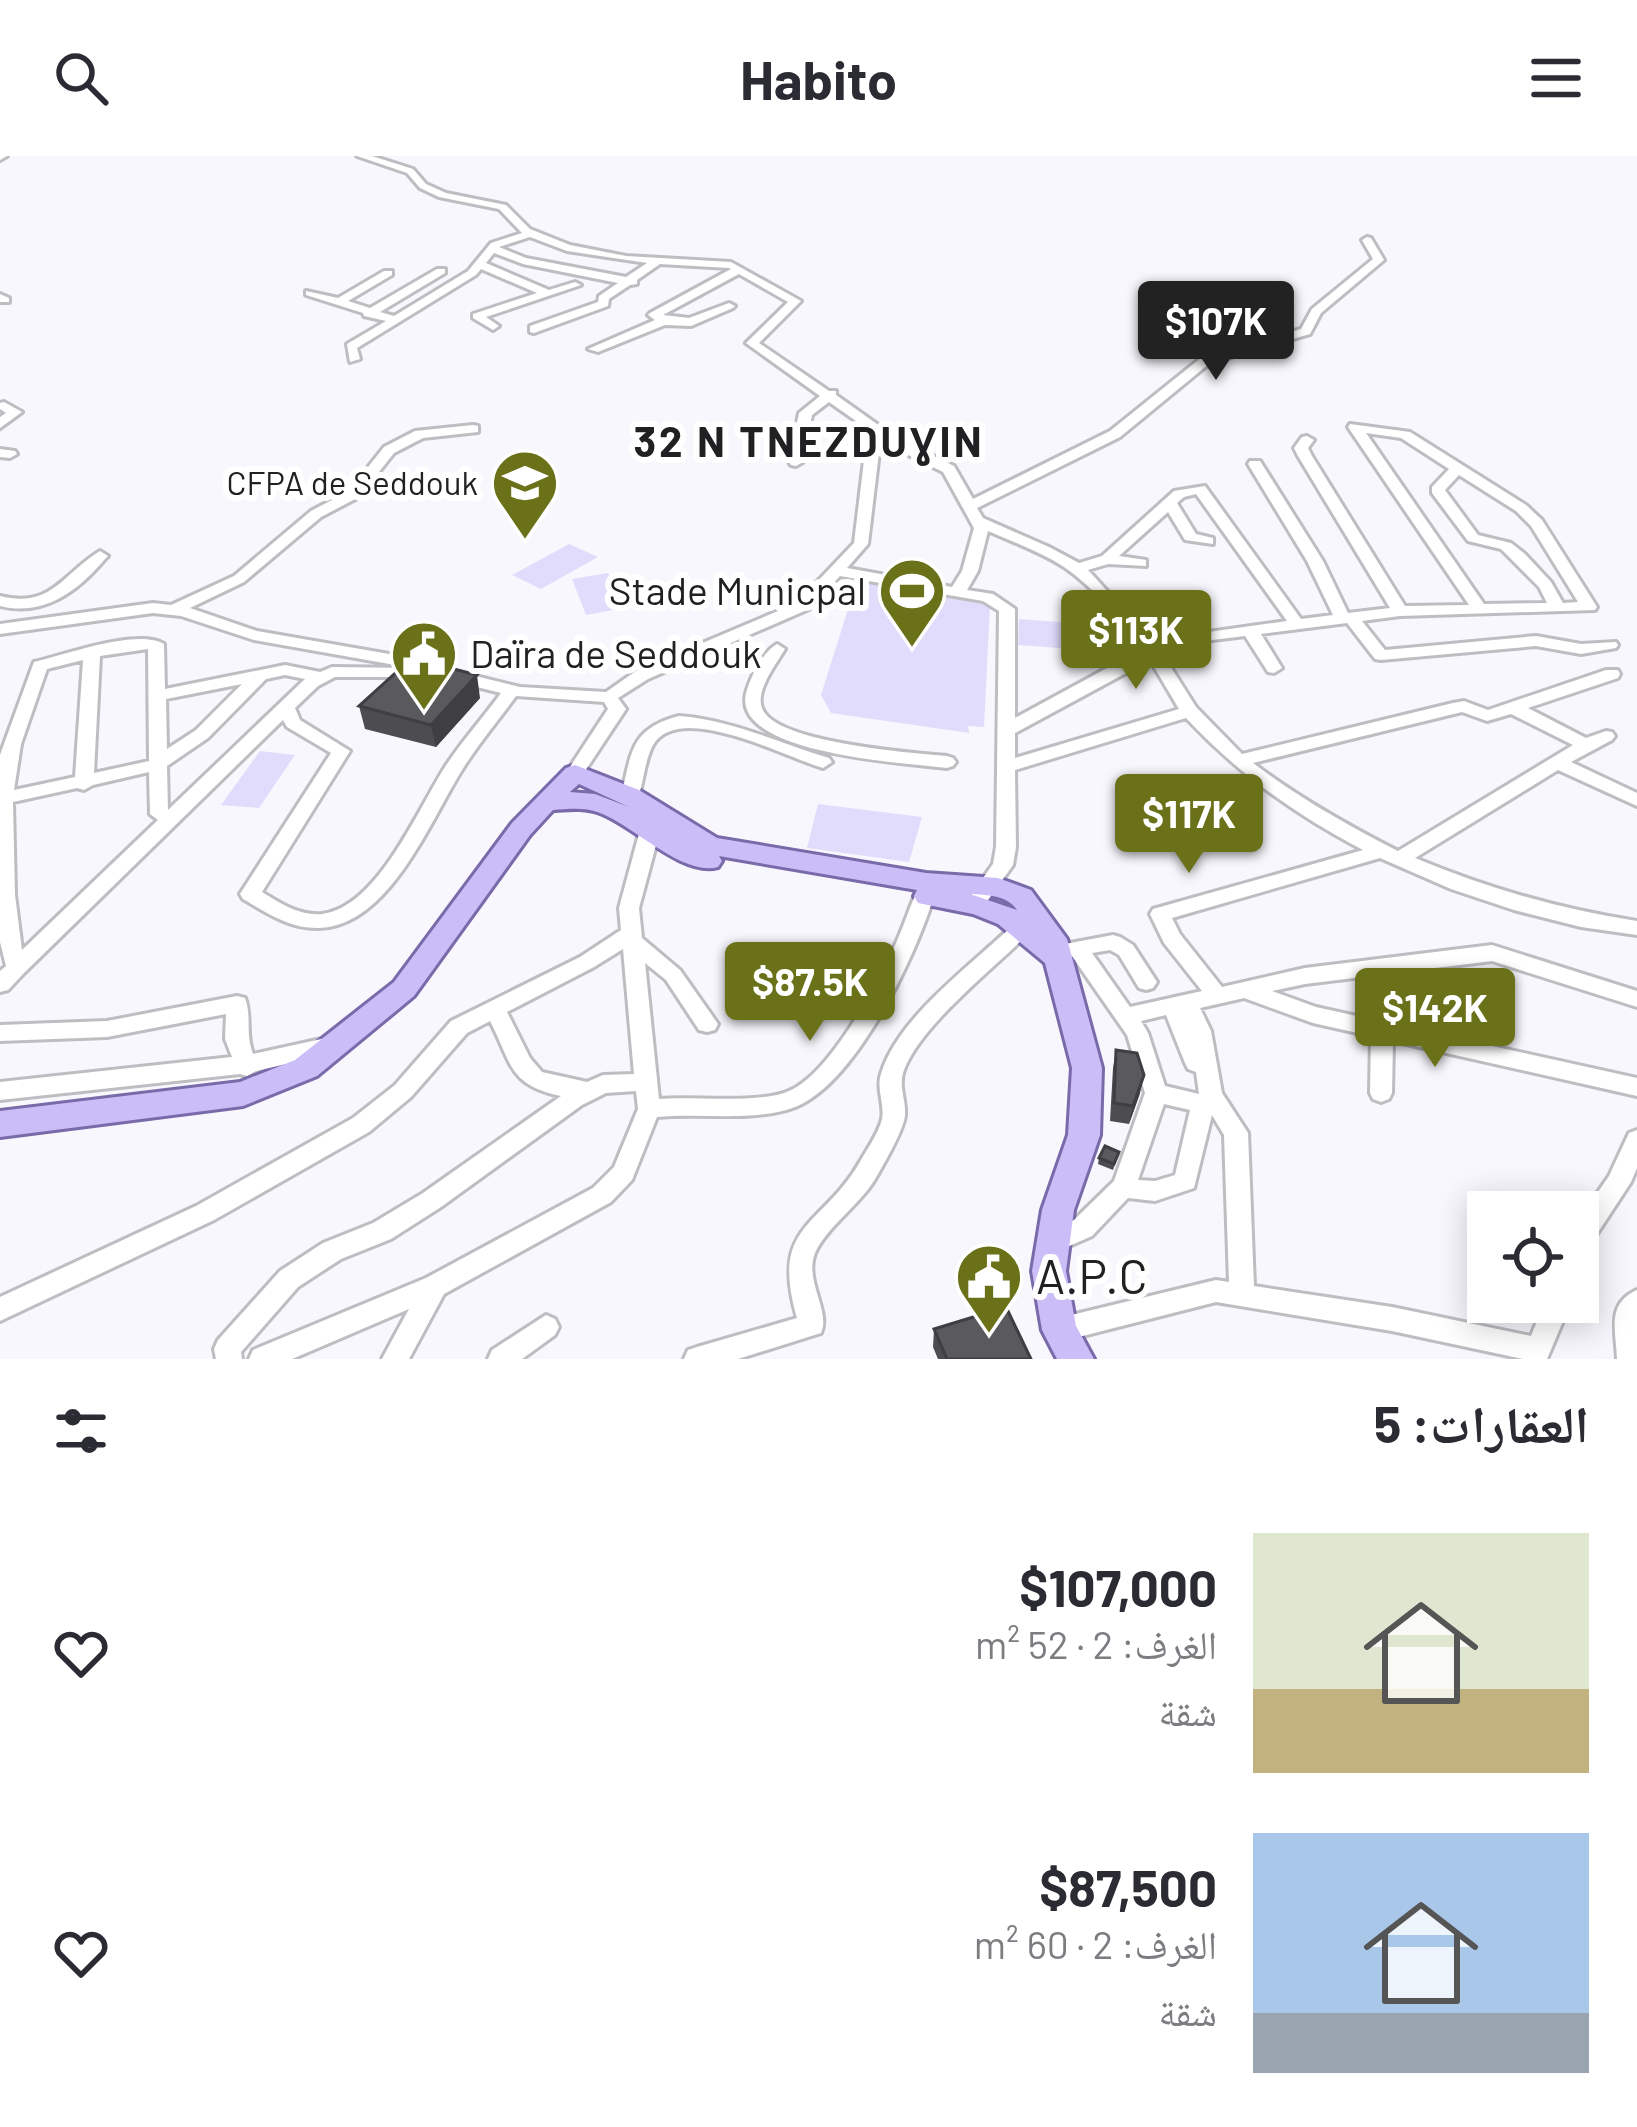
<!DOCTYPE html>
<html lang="ar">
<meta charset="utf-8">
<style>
:root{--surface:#fff;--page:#f2f2f3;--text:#2b2b33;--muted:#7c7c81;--accent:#6b7118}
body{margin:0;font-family:Barlow,"Noto Naskh Arabic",sans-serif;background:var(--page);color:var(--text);direction:rtl;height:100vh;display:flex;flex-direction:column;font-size:45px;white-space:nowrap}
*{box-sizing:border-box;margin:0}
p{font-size:39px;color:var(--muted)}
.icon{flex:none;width:66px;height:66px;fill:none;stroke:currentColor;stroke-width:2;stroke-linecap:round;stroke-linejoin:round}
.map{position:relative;height:1203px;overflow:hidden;direction:ltr}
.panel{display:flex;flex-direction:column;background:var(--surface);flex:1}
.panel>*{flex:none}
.fabs{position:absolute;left:1467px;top:1035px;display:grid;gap:24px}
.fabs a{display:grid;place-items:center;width:132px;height:132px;border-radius:0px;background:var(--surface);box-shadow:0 6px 30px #0003;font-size:60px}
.price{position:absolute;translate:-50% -102px;padding:0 27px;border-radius:12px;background:var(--accent);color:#fff;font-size:39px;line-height:78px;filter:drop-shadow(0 3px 6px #0008)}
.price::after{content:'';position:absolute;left:50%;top:72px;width:36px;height:27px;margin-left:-18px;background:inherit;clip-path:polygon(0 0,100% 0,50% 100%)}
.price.active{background:#222;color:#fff}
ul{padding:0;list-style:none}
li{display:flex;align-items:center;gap:36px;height:300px;padding:0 48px}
li span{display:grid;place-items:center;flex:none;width:336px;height:240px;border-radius:0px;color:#555}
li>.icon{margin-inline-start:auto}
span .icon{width:144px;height:144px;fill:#fffc;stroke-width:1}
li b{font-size:51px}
h2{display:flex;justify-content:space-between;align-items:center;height:144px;padding:0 48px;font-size:51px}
header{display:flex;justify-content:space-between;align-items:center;height:156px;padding:0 48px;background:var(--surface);font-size:54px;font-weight:700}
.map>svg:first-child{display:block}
.green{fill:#e2dcfc}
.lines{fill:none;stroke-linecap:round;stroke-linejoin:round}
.minor-casing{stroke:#bebdc2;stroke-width:6}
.major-casing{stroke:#796aaa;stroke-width:6}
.minor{fill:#fff;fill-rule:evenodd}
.major{fill:#cbbdf7;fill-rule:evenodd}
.wall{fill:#4d4d51}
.shaded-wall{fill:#3f3e42}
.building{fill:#5a595e;stroke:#3f3e42;stroke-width:3}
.labels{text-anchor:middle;stroke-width:12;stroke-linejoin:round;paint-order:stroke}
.far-poi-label{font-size:33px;fill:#212123;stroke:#fff;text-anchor:end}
.poi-label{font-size:39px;fill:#212123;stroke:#fff;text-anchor:end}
.far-district-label{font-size:42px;font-weight:bold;letter-spacing:3px;fill:#212123;stroke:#fff}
.near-poi-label{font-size:48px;fill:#212123;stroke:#fff;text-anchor:start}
</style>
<header><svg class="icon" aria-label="menu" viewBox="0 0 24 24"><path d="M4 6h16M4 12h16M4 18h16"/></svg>Habito<svg class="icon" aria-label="search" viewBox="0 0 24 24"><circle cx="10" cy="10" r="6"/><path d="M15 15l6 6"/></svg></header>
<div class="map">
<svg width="1637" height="1203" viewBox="0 0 1637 1203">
<rect width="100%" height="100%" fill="#f8f7fd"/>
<path class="green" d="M569,388L598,401L541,433L512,419Z
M608,417L624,452L586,459L572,423Z
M871,426L990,448L984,571L968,570L969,577L831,557L821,539L854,434Z
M1019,463L1099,469V495L1018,489Z
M260,595L295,599L259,652L221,649Z
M818,648L922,661L909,706L807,692Z"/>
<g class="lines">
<g class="minor-casing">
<path id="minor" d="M0,0H7L0,4Z
M357,0H372L413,13L426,28L446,37L506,49L530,73L570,89L626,100L731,106L801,145L759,187L829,235H836V239L891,278L884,282L879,281L829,246L812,259L803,306L796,310L791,309L789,306L799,257L820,240L746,187L788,146L739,118L663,159L689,162L729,147L735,150L733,152L691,170L665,169L598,196L588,193L655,164L648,159L650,157L731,113L729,112L660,108L637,124V128L630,129L609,143L608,150L534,177L530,176V170L598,146L599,140L618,127L523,108L494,97L486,107L549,134L575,126L581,129L486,161L499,170L493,174L473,162V158L537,137L481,113L476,119L357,192L360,203L350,206L347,188L386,165L364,160L363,157L306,139V135L338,142L384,115H392V119L348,145L370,152L437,113H445V117L380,156L394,160L468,115L491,87L522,77L499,53L439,41L420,32L407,17ZM530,81L567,95L647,107L626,121L526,102L499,91Z
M1367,81L1371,82L1384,104L1321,157L1310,178L1210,207L1120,281L977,352L983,362L1049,391L1079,407L1102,400L1174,335L1205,330L1301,463L1333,459L1307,405L1248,308L1250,305H1260L1262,308L1323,405L1348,457L1390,452L1298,300L1294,292L1302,281L1307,280L1314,284L1308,292L1312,300L1405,450L1469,449L1348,271L1350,268L1410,276L1526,349L1542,364L1597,451L1595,454L1400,460L1362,465L1385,494L1536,480L1581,488L1616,486L1618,489L1616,492L1581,498L1536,490L1381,504L1375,503L1347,467L1261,478L1282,512L1274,517L1268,516L1245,480L1164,490L1160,494L1196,551L1242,598L1453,547L1464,545L1488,554L1606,514H1618L1620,518L1618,522L1528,552L1586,582L1606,575L1612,576L1615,580L1612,584L1571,606L1637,637V650L1558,614L1415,702C1487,732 1559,753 1637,765V779L1581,771L1514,754L1451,733L1380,702L1172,762L1180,778L1222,831L1305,812L1492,789L1637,835V851L1492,805L1305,828L1272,835L1316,851L1637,922V940L1393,885L1392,937L1389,943L1381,946L1373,943L1370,937L1371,880L1313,867L1244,842L1200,852L1211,875L1222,937L1248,977L1254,1130L1392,1151L1531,1180L1545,1146H1571L1547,1203H1523L1392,1175L1216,1146L1059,1186L1050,1182L1046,1174L1050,1166L1059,1162L1216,1124L1229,1126L1224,979L1212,959L1194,1032L1155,1045L1128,1042L1092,1080L1051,1098L1042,1095L1039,1087L1042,1079L1074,1064L1114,1025L1145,937L1127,879L1072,800L1065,798L1062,793L1065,788L1113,779L1120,781L1133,789L1157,826L1153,832L1146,834L1139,832L1119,799L1110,794L1092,797L1130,851L1202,835L1164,787L1150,758L1153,753L1363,694C1294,658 1239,618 1186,562L1015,614L1016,691L1013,709L988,744H974L971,739L993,708L996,691L999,455L983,445L840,420L809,453L648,523L618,542L626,553L581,621L575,623L566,617L608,553L604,546L516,540C498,565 478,588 462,614C430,665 389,770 319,772C290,773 267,757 243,743L240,738L331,597L287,571L283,564L24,817L8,834L0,836V815L6,810L0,786V599L34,506C65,499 137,472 164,488L165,533L285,509L320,516L332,511L410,512L412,516L404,521H335L318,530L295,552L300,564L350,595L262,736C280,747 299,760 322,758C378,751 418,653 445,611C462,585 483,562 501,537L449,524L447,520L449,516L455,515L520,531L606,536L636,515L797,447L854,387L866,288L873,284L880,288L868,388L847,412L952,431L962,415L974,372L943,316L886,288V282H896L954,310L973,343L1110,275L1202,201L1301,173L1312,153L1373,103L1362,84ZM1366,277L1401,282L1449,313L1432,331V337L1468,385L1501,393L1539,431L1547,447L1484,448ZM1459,319L1516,355L1531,370L1578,446L1563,447L1551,426L1525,398L1511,387L1478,379L1445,334ZM1196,338L1287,465L1152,484L1088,414L1108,408L1146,410V404L1119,400L1168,356L1185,384L1213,388V382L1196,378L1177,347L1184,341ZM988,375C1013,386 1041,396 1064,411C1095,432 1120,464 1142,493L1015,562V453L993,438L967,434L978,415ZM148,493L149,605L94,617L100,500ZM83,504L75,621L14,634L21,588L47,513ZM1150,504L1179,553L1015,602V577ZM285,519L305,523L168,654L167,610L208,582L266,523ZM242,528L196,574L167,593L166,543ZM1462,556L1487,565L1511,558L1573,589L1398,695C1347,669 1299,642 1253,607ZM149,616L150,658L158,664L22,794L15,739L13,646L77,632L84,634L93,629ZM1166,859L1185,907L1188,913L1196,916L1199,938L1165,930L1148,877L1141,865ZM1164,948L1190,954L1175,1019L1155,1025L1138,1024Z
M0,138L9,142V146H0Z
M4,246L22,256L0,272V261L6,257L0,253V247Z
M473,269L478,270V276L423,282L394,297L359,341L321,361L244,426L190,452L257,475L435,506L437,510L435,514L429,515L254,484L181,460L153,457L0,478V468L153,447L171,449L234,420L311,355L349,335L384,291L415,275Z
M0,293L15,295L17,298L10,302L0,301Z
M100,395L108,400L105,403C78,435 44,461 0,450V440C52,453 63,417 100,395Z
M777,488L785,493C777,507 755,534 762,552C774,587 913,597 947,600L953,602L956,606L953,610L947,612C908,607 725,598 747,534C752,518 763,496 777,488Z
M679,560C732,564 779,587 829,602L832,606L823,612C785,601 679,544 653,589C644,606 644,627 637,644H623L621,640C632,596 630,573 679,560Z
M649,672L659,678L639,752L642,782L680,814L718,868L715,874L707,876L699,874L666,824L645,807L659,943C693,940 760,948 789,935C830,918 878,827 896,787C904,770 909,752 917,735H931L934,740C915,801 852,938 786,954C745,965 700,957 657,961L632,1024L611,1046L444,1138L409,1203H382L409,1153L292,1203H249L253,1194L426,1122L593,1032L614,1011L638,953L636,935L606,937L582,949L441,1051L391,1083L341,1103L298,1131L241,1196L242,1203H216L214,1193L218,1184L280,1115L323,1087L373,1067L423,1037L561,940C508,929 512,907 490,865L467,877L411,941L369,976L214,1064L0,1165V1141L196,1050L353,962L395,929L451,865L580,801L621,774L619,752L639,678ZM623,793L634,918L603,919L587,926L542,916L530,902L507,856L594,811Z
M1021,766L1028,768L1031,773L1028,778C993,813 921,869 904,914C898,930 906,943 905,959C904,973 886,1004 878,1018C863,1047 827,1070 815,1097C804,1125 831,1155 821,1177L738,1203H684L688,1194L697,1191L797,1162C769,1066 823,1072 861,1004C868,992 879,976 882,963C885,949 876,933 881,918C898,861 972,809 1014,768Z
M237,840L245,842C252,860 245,877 253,898L326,882L334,885L337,891L334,897L256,915L247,920L240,918L0,944V926L232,901L225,883L226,858L107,881L0,885V869L107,865Z
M1637,974V1012L1631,1026L1587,1093L1578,1096V1065L1609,1020L1629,977Z
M1637,1134V1203H1617C1616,1174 1606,1148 1637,1134Z
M546,1159L555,1163L559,1171L555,1179L522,1203H488L492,1194Z"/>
</g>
<g class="major-casing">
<path id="major" d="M575,609L639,634L717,682L926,717L998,722L1031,734L1067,783L1102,912L1100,979L1074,1054L1066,1115L1076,1170L1094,1203H1057L1042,1174L1032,1115L1042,1054L1068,979L1072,912L1045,807L998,768L973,758L918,747L914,740L917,734L719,700L722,705L718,711C683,721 633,669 600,657C585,651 569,653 553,654L530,679L414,840L317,920L243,950L0,981V955L240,926L295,904L394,826L512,667L566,612ZM579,628L629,651L595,638L570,636ZM970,738C987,739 1007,739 1017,754Z"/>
</g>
<use href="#minor" class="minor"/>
<use href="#major" class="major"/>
</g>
<path class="wall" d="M480,542L436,591L365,573L359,550Z
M1116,894L1140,937L1129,968L1110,965L1113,912Z
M1099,1002H1117L1113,1014L1098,1008Z
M934,1173L1031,1203H938L933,1191Z"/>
<path class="shaded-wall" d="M477,519L480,542L436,591L431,569Z
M1144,919L1140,937L1129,968L1133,950Z"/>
<path class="building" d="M412,502L477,519L431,569L359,550Z
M1116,894L1137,897L1144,919L1133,950L1114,947Z
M1105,990L1119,996L1114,1008L1099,1002Z
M1006,1151L1031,1203H947L934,1173Z"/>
<defs>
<g id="university-pin" transform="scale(3.45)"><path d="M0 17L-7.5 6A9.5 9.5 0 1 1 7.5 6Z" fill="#6b7118" stroke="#fff"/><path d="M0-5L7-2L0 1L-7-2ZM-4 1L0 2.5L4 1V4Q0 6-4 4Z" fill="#fff"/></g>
<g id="stadium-pin" transform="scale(3.45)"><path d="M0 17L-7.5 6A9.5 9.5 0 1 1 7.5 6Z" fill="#6b7118" stroke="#fff"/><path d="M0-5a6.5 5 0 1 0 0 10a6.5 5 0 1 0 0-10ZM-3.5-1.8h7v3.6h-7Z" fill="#fff"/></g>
<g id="civic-pin" transform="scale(3.45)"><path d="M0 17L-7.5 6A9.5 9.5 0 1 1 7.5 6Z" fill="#6b7118" stroke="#fff"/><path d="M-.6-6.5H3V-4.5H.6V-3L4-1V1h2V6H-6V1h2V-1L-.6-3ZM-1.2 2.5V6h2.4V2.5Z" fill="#fff"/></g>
</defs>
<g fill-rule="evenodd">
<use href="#university-pin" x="525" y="327"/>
<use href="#stadium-pin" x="912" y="435"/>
<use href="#civic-pin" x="424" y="498"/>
<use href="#civic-pin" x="989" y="1121"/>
</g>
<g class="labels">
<g class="far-poi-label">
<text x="478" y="339">CFPA de Seddouk</text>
</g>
<g class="poi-label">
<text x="866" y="449">Stade Municpal</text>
<text x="470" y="512" text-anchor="start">Daïra de Seddouk</text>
</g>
<g class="far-district-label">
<text x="809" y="301">32 N TNEZDUƔIN</text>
</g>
<g class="near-poi-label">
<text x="1036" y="1138">A.P.C</text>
</g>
</g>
</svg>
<div class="fabs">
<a><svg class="icon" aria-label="locate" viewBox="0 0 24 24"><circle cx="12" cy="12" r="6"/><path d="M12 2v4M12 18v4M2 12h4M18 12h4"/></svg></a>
</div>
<b class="price active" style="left:1216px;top:227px">$107K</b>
<b class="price" style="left:1136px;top:536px">$113K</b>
<b class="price" style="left:1189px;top:720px">$117K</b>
<b class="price" style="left:810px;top:888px">$87.5K</b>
<b class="price" style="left:1435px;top:914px">$142K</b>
</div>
<section class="panel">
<h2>العقارات: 5<svg class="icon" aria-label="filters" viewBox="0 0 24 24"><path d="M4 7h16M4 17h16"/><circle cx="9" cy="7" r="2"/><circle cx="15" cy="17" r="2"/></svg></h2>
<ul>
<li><span style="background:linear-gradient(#dfe7d0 65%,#c2b280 0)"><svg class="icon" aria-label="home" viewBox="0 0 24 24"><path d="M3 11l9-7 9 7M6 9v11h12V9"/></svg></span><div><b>$107,000</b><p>الغرف: 2 · 52 m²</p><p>شقة</p></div><svg class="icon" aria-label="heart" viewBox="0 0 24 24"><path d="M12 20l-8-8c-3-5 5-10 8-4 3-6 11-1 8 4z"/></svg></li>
<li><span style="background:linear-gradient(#a9c7e8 75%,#9aa5b1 0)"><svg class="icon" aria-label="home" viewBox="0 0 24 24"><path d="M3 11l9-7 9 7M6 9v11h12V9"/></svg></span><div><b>$87,500</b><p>الغرف: 2 · 60 m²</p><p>شقة</p></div><svg class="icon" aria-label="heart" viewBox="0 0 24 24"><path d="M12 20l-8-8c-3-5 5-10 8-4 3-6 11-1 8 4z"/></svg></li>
</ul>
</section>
